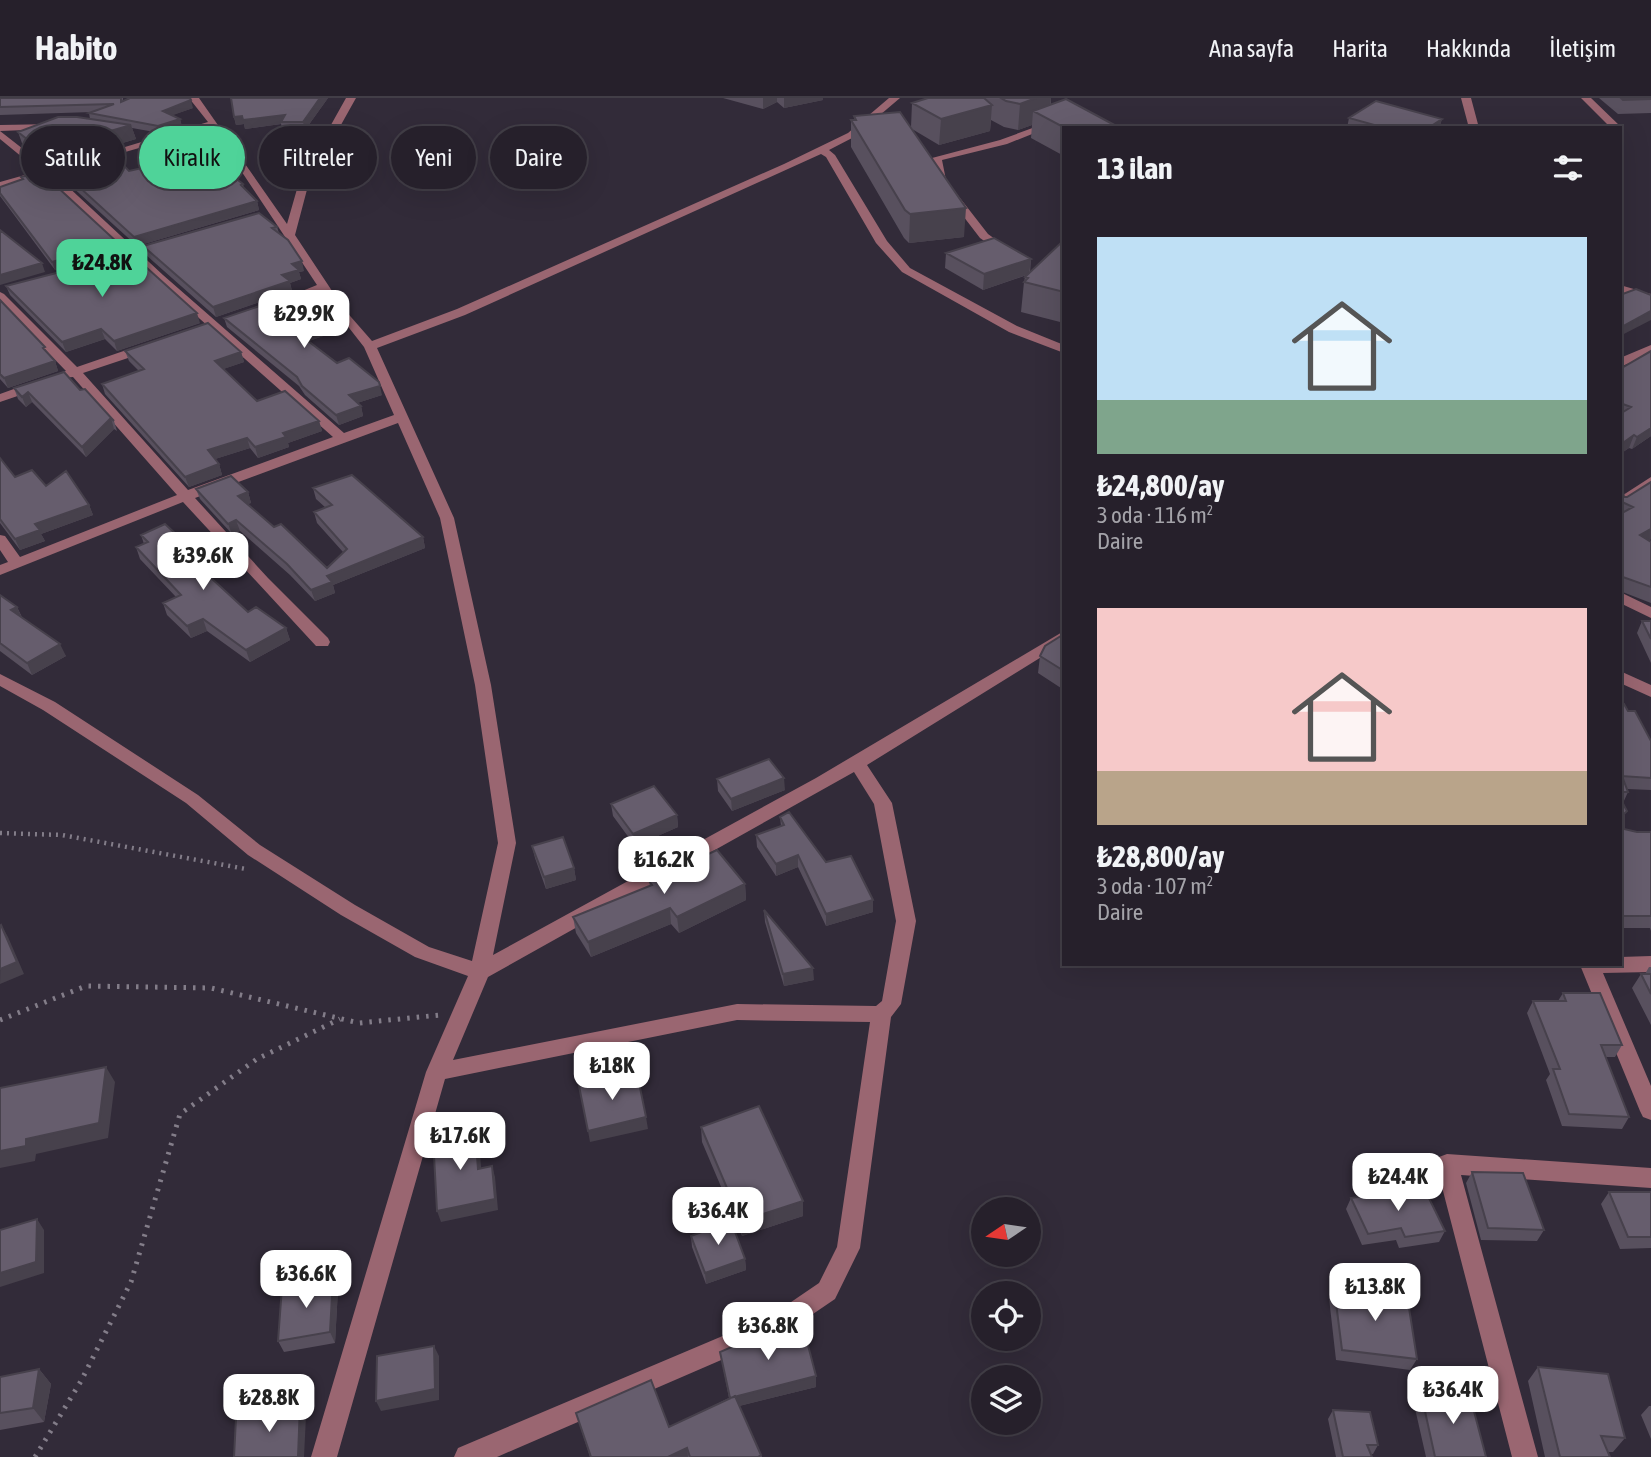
<!DOCTYPE html>
<html lang="tr">
<meta charset="utf-8">
<style>
:root{--surface:#26202b;--page:#322d37;--text:#f1f3f6;--muted:#a4a3a9;--line:#423e47;--accent:#4fd399}
body{margin:0;font-family:"Asap Condensed",sans-serif;background:var(--page);color:var(--text);height:100vh;display:flex;flex-direction:column;font-size:26px;white-space:nowrap}
*{box-sizing:border-box;margin:0}
p{font-size:23px;color:var(--muted)}
.icon{flex:none;width:38px;height:38px;fill:none;stroke:currentColor;stroke-width:2;stroke-linecap:round;stroke-linejoin:round}
.map{position:relative;flex:1;overflow:hidden}
.side{position:absolute;left:1062px;top:28px;width:560px;height:840px;display:flex;flex-direction:column;background:var(--surface);border-radius:0px;box-shadow:0 7px 28px #0002,0 0 0 2px var(--line)}
.side>*{flex:none}
.banner{position:absolute;left:21px;top:28px;width:665px;height:63px;display:flex;gap:14px}
.needle{width:46px;rotate:257deg}
.tools{position:absolute;left:971px;top:1099px;display:grid;gap:14px}
.tools a{display:grid;place-items:center;width:70px;height:70px;border-radius:50%;background:var(--surface);box-shadow:0 7px 28px #0002,0 0 0 2px var(--line);font-size:35px}
.price{position:absolute;translate:-50% -60px;padding:0 16px;border-radius:14px;background:#fff;color:#222;font-size:23px;line-height:46px;filter:drop-shadow(0 2px 4px #0008)}
.price::after{content:'';position:absolute;left:50%;top:42px;width:21px;height:16px;margin-left:-10px;background:inherit;clip-path:polygon(0 0,100% 0,50% 100%)}
.price.selected{background:var(--accent);color:#111}
ul{padding:0;list-style:none}
li{display:grid;align-content:center;gap:14px;height:371px;padding:0 35px}
li span{display:grid;place-items:center;height:217px;border-radius:0px;color:#555}
li>.icon{margin-inline-start:auto}
span .icon{width:126px;height:126px;fill:#fffc;stroke-width:1}
li b{font-size:30px}
h2{display:flex;justify-content:space-between;align-items:center;height:84px;padding:0 35px;font-size:30px}
.pill{padding:0 24px;border-radius:32px;background:var(--surface);box-shadow:0 7px 28px #0002,0 0 0 2px var(--line);font-size:24px;line-height:63px}
.pill.selected{background:var(--accent);color:#111}
header{display:flex;align-items:center;gap:42px;box-sizing:border-box;height:98px;padding:0 35px;background:var(--surface);border-bottom:2px solid var(--line)}
header strong{font-size:33px}
nav{display:flex;gap:38px;margin-inline-start:auto;font-size:24px}
.map>svg:first-child{display:block}
.lines{fill:none;stroke-linecap:round;stroke-linejoin:round}
.path-far1{stroke:#837d89;stroke-width:4.5;stroke-dasharray:2 5;stroke-linecap:butt}
.path{stroke:#837d89;stroke-width:5;stroke-dasharray:2.5 7;stroke-linecap:butt}
.minor{fill:#9a6671;fill-rule:evenodd}
.wall{fill:#58505e}
.shaded-wall{fill:#47414c}
.building{fill:#665d6d;stroke:#47414c;stroke-width:2}
</style>
<header>
<strong>Habito</strong>
<nav><a>Ana sayfa</a><a>Harita</a><a>Hakkında</a><a>İletişim</a></nav>
</header>
<div class="map">
<svg width="1651" height="1359" viewBox="0 0 1651 1359">
<rect width="100%" height="100%" fill="#322b39"/>
<g class="lines">
<path class="path-far1" d="M0,735L62,737L246,771"/>
<path class="path" d="M0,922L86,888L211,890L359,925L440,917
M35,1359L81,1283L131,1184L180,1016L257,961L340,921"/>
<path class="minor" d="M189,0H199L287,126L299,84L346,0H356L309,84L295,137L344,211L372,243L457,211L784,66L848,35L889,0H900L854,39L829,52L835,57L887,143L910,170L1017,228L1064,247V255L1009,234L902,174L876,145L826,59L821,56L465,217L377,250L454,420L491,587L516,745L493,857L816,680L1064,533V545L867,667L892,705L916,823L901,906L891,919L860,1150L835,1201L788,1233L497,1359H454L458,1350L772,1217L819,1185L837,1149L870,924L737,922L445,981L337,1359H311L426,974L468,878L415,859L341,817L248,757L186,705L43,612L0,588V576L55,604L198,697L260,747L355,807L429,849L472,863L498,745L475,587L440,420L398,325L195,400L268,480L328,540L330,544L328,548H316L183,404L0,477V467L8,464L0,452V437L5,438L20,459L177,397L73,279L62,280V274L66,273L0,205V194L4,196L77,269L144,246H152V252L83,275L188,392L333,339L155,181L44,78L0,90V84L39,73L0,41V33L50,72L163,177L344,335L394,317L364,249L321,194L281,208L275,204L317,187L212,29L94,63L85,61L208,24ZM854,674L874,706L896,823L882,903L876,908L737,906L453,962L488,879Z
M1461,0H1471L1479,30H1469Z
M1581,0H1591L1620,28L1622,30L1620,32V30H1611Z
M1049,24L1057,26L1007,46L942,62L946,82L988,136L1013,154L1003,156L980,140L937,84L932,60L1000,42Z
M55,26L57,28L52,31L0,33V27Z
M1620,187L1651,196V204L1620,194Z
M1651,247V256L1620,269V260Z
M36,283L41,284V290L0,304V296Z
M1651,379V390L1620,410V399Z
M1620,494L1651,509V520L1620,505Z
M1620,573L1651,587V599L1620,585Z
M1651,858V874L1603,875L1651,988V1022L1643,1019L1640,1013L1580,867L1620,866V859Z
M1447,1056L1651,1070V1090L1461,1077L1538,1359H1512L1436,1066L1439,1059Z"/>
</g>
<path class="wall" d="M0,0H123V3L193,10L172,17L180,21L182,29L160,35L132,30L136,41L48,67L23,48L18,34L90,21L89,15L92,14L0,17Z
M328,0L305,32L283,33L281,26L245,31L244,26L236,27L234,19Z
M723,0H823V2L784,10L777,4L763,11Z
M928,0H1051V6L1064,30V58L1031,40L1032,27L1018,32L1004,29L991,22L990,33L939,47L912,31L964,139L909,145L904,140L851,49V22H854V18L911,29L912,5Z
M1599,0H1651V15L1618,16Z
M1349,20L1442,21L1439,30H1347Z
M157,38L228,72L226,73L243,86L244,90L257,103L259,112L137,148L58,76L55,67L129,73L175,63L160,47Z
M21,79L118,145L121,153L55,172L0,98V89L22,82Z
M277,129L279,135L304,173L299,174L301,181L290,185L292,193L216,219L146,157L143,148Z
M1064,142V225L1021,214L1024,184L1025,179L1027,177L983,192L945,170L946,155L1031,161L1030,175Z
M6,188L200,225L117,253L105,241L66,254L10,197Z
M0,202L55,263L58,273L8,290L0,281Z
M224,220L335,234L308,243L382,297L357,305L361,308L363,318L339,327L305,297L299,288L227,229Z
M125,253L241,254L244,264L223,271L257,303L319,323L322,333L288,345L289,349L258,360L250,350L215,361L219,366L222,377L189,389L105,296L102,286L139,273L129,263Z
M1620,271L1651,338L1632,351L1629,350L1620,356Z
M14,290L80,292L114,323L117,333L114,331L86,359L32,304L26,309L18,301Z
M0,360L15,379L46,388L89,407L93,417L41,436L45,443L20,452L0,425Z
M1651,384V441L1649,442L1651,444V505L1620,493V395L1624,399H1627Z
M313,390L423,439L425,450L333,487L335,495L315,503L290,477L240,433L232,436L200,401L196,391L248,394L251,405L247,406L274,429L327,470L343,454L317,425L314,414L326,410L316,401Z
M141,437L206,464L210,476L208,477L248,514L286,530L290,542L250,564L207,533L191,540L167,517L163,505L176,499L140,461L136,449L144,446Z
M0,497L17,509L22,519L66,558L32,577L0,553Z
M1642,523H1651V565L1637,535Z
M1064,536V592L1038,575L1040,558Z
M1620,606L1628,613L1651,643V692L1627,691L1628,694L1623,705L1624,731L1637,734H1651V833L1650,830H1620Z
M717,681L785,692L732,713L718,693Z
M611,706L677,717L678,729L635,748L613,718Z
M780,719L826,764L873,802V814L826,828L798,769L776,778L757,749L756,737L781,728Z
M532,748L574,770L576,782L546,791L535,760Z
M649,783L745,786L746,802L679,835L671,826L591,859L576,835L573,819L650,788Z
M764,812L814,882L784,888L765,824Z
M1649,869H1651V927L1632,890L1641,876H1645Z
M1563,895L1622,947L1615,959H1606L1629,1019L1622,1031L1562,1028L1546,982L1550,976L1527,915L1533,903H1558Z
M701,1029L803,1118L742,1138L702,1044Z
M1472,1074L1544,1132L1537,1143L1481,1142L1466,1085Z
M1609,1094H1651V1150L1620,1151L1601,1106Z
M1406,1097L1445,1133L1439,1144L1399,1150L1396,1142L1362,1147L1346,1111L1351,1100Z
M691,1138L745,1161L746,1172L706,1186L692,1149Z
M333,1180L338,1191L335,1245L284,1254L278,1243Z
M1334,1189L1417,1261L1410,1272L1336,1262L1329,1200Z
M720,1254L816,1278V1289L739,1308L762,1359H590L576,1315L669,1329L729,1300Z
M1538,1269L1625,1340L1613,1354H1608L1610,1359H1545L1528,1283Z
M39,1271L51,1286L44,1324L0,1332V1279Z
M1421,1295L1486,1359H1426L1414,1306Z
M1649,1308H1651V1341L1641,1317Z
M1333,1312L1378,1347L1373,1356H1371L1372,1359H1336L1328,1321Z"/>
<path class="shaded-wall" d="M320,0H328L305,32L303,24Z
M763,0H777V4L763,11Z
M784,0H823V2L784,10Z
M1036,0H1051L1049,20L1033,13L1032,27L1018,32L1020,6Z
M191,2L193,10L165,20L163,13Z
M992,7L990,33L939,47L941,21Z
M285,17L281,24V26L245,31L244,26L236,27L234,19Z
M180,21L182,29L160,35L158,28Z
M1442,21L1439,30H1428Z
M131,27L136,41L48,67L42,53Z
M225,63L228,72L219,75L217,65Z
M257,103L259,112L137,148L134,139Z
M966,110L964,139L909,145L910,116Z
M118,145L121,153L55,172L52,164Z
M1031,161L1029,176L983,192L984,176Z
M302,163L304,173L299,174L301,181L290,185L292,193L216,219L213,209L292,166Z
M42,165L45,174L0,187V177Z
M1651,213V222L1620,238V230Z
M197,215L200,225L117,253L114,243Z
M333,225L335,234L301,246L299,236Z
M101,231L105,241L66,254L62,244Z
M241,254L244,264L218,273L215,263Z
M55,263L58,273L8,290L4,280Z
M380,288L382,297L351,307L349,297Z
M28,294L32,304L26,309L22,299Z
M361,308L363,318L339,327L336,317Z
M111,320L114,331L86,359L82,349Z
M319,323L322,333L288,345L289,349L258,360L255,349L283,335Z
M1651,330V338L1632,351L1637,339Z
M1634,337L1629,350L1620,356V347Z
M247,340L250,350L212,362L208,352Z
M219,366L222,377L189,389L185,379Z
M248,394L251,405L242,408L238,398Z
M89,407L93,417L41,436L45,443L20,452L15,441L35,426Z
M236,422L240,433L232,436L228,426Z
M1651,431V441L1634,450L1640,437Z
M423,439L425,450L333,487L335,495L315,503L311,492L327,478Z
M206,464L210,476L203,479L198,468Z
M17,509L22,520L11,512Z
M203,521L207,533L191,540L187,528Z
M286,530L290,542L250,564L246,552Z
M60,546L66,558L32,577L27,565Z
M784,680L785,692L732,713L731,701Z
M677,717L678,729L635,748L633,736Z
M798,757V769L776,778V766Z
M574,770L576,782L546,791L544,779Z
M745,786L746,802L679,835L677,819Z
M873,802V814L826,828V816Z
M670,810L671,826L591,859L588,844Z
M1,827L8,839L24,876L0,886Z
M813,870L814,882L784,888L783,876Z
M106,969L115,984L108,1040L36,1056L35,1063L0,1070V1053L26,1041Z
M646,1019L648,1031L590,1044L588,1033Z
M475,1031L479,1042L482,1082L478,1071Z
M492,1068L495,1079L498,1112L441,1124L437,1113Z
M803,1103V1118L742,1138L741,1123Z
M37,1121L44,1132V1175L0,1189V1175Z
M745,1161L746,1172L706,1186L705,1175Z
M333,1180L338,1191L335,1245L330,1234Z
M434,1248L439,1258V1302L381,1313L376,1303Z
M39,1271L51,1286L44,1324L33,1310Z
M816,1278V1289L731,1310L730,1300Z
M300,1307L306,1318L304,1359H298Z
M687,1350L688,1359H668Z"/>
<path class="building" d="M0,0H121V4L130,0H190L191,2L163,13L180,21L158,28L89,15L114,6L0,9Z
M231,0H320L303,24H281L285,17L243,22L242,18L234,19Z
M928,0H984L992,7L941,21L912,5Z
M1001,0H1036L1020,6L1006,3Z
M1621,0H1651V1L1623,2Z
M1066,1L1120,30H1065L1033,13Z
M1376,3L1442,21L1428,30H1385L1349,20Z
M900,14L966,110L910,116L905,112L851,22H856L854,18Z
M58,19H77L131,27L42,53L18,34Z
M191,28L225,63L217,65L243,86L241,87L257,103L134,139L55,67L109,52L129,73L179,62L157,38Z
M41,74L118,145L52,164L0,95V89L23,81L21,79Z
M259,115L277,129L272,130L288,142L302,163L292,166L299,172L282,177L290,183L213,209L143,148Z
M0,132L42,165L0,177Z
M994,140L1031,161L984,176L946,155Z
M1064,142V194L1024,184L1028,180L1025,179Z
M127,152L197,215L114,243L101,231L62,244L6,188L60,174L59,172Z
M1636,191L1651,197V213L1620,230V197Z
M301,194L333,225L299,236L337,265L349,260L379,284L380,288L349,297L361,308L336,317L302,288L297,279L224,220Z
M0,202L45,249L43,250L55,263L4,280L0,276Z
M208,225L241,254L215,263L257,303L285,293L319,323L283,335L286,339L255,349L247,340L208,352L219,366L185,379L102,286L144,271L125,253Z
M1651,253V330L1637,339L1634,337L1620,347V316L1631,309L1620,305V271Z
M64,274L80,292L85,291L114,323L111,320L82,349L28,294L22,299L14,290Z
M0,360L15,379L32,372L46,388L66,373L89,407L35,426L40,432L15,441L0,421Z
M352,377L423,439L327,478L332,484L311,492L287,466L236,422L228,426L196,391L231,378L248,394L238,398L274,429L281,426L327,470L347,451L314,414L332,407L313,390Z
M1651,384V431L1640,437L1651,444V489L1620,478V416L1633,409L1620,403V395L1623,394L1624,399H1627Z
M165,426L206,464L198,468L248,514L256,509L286,530L246,552L203,521L187,528L163,505L181,497L136,449L148,444L141,437Z
M0,497L17,509L11,512L60,546L27,565L0,545Z
M1642,523H1651V541Z
M1064,536V573L1040,558L1045,548Z
M1620,606H1624L1628,613H1635L1651,643V680L1622,678L1628,694H1620Z
M769,661L784,680L731,701L717,681Z
M654,688L677,717L633,736L611,706Z
M1620,700L1627,713L1624,716V731L1637,734H1651V818H1620Z
M789,714L826,764L851,758L873,802L826,816L798,757L776,766L756,737L784,727L780,719Z
M563,739L574,770L544,779L532,748Z
M717,752L745,786L677,819L670,810L588,844L573,819L652,787L649,783Z
M764,812L813,870L783,876Z
M1,827L17,864L0,871V828Z
M1641,876H1651V896Z
M1563,895H1600L1622,947H1601L1629,1019L1569,1016L1553,971H1560L1533,903H1566Z
M106,969L99,1025L26,1041V1048L0,1053V990Z
M637,975L646,1019L588,1033L579,988Z
M759,1008L803,1103L741,1123L701,1029Z
M475,1031L478,1071L492,1068L495,1101L437,1113L433,1039Z
M1472,1074L1523,1075L1544,1132L1488,1130Z
M1404,1092L1406,1097L1426,1094L1445,1133L1405,1139L1401,1130L1368,1136L1351,1100Z
M1609,1094H1651V1139H1628Z
M37,1121L36,1164L0,1175V1132Z
M731,1123L745,1161L705,1175L691,1138Z
M333,1180L330,1234L278,1243L282,1189Z
M1334,1189L1407,1197L1417,1261L1342,1252Z
M803,1228L816,1278L730,1300L720,1254L752,1240Z
M434,1248L435,1291L376,1303L377,1258Z
M1538,1269L1608,1276L1625,1340L1601,1338L1610,1359H1560Z
M39,1271L33,1310L0,1315V1279Z
M651,1282L669,1329L735,1298L761,1357L758,1359H690L687,1350L668,1359H591L576,1315Z
M1421,1295L1470,1298L1486,1359H1435Z
M300,1307L298,1359H234L236,1320Z
M1333,1312L1370,1314L1378,1347H1367L1372,1359H1343Z"/>
</svg>
<div class="tools">
<a><svg class="needle" viewBox="-14 -14 28 28"><path d="M0-13l5 13h-10z" fill="#e53935"/><path d="M0 13l5-13h-10z" fill="#a4a3a9"/></svg></a>
<a><svg class="icon" aria-label="locate" viewBox="0 0 24 24"><circle cx="12" cy="12" r="6"/><path d="M12 2v4M12 18v4M2 12h4M18 12h4"/></svg></a>
<a><svg class="icon" aria-label="layers" viewBox="0 0 24 24"><path d="M12 4l9 5-9 5-9-5zM3 14l9 5 9-5"/></svg></a>
</div>
<b class="price selected" style="left:102px;top:201px">₺24.8K</b>
<b class="price" style="left:304px;top:252px">₺29.9K</b>
<b class="price" style="left:203px;top:494px">₺39.6K</b>
<b class="price" style="left:664px;top:798px">₺16.2K</b>
<b class="price" style="left:612px;top:1004px">₺18K</b>
<b class="price" style="left:460px;top:1074px">₺17.6K</b>
<b class="price" style="left:1398px;top:1115px">₺24.4K</b>
<b class="price" style="left:718px;top:1149px">₺36.4K</b>
<b class="price" style="left:306px;top:1212px">₺36.6K</b>
<b class="price" style="left:1375px;top:1225px">₺13.8K</b>
<b class="price" style="left:768px;top:1264px">₺36.8K</b>
<b class="price" style="left:1453px;top:1328px">₺36.4K</b>
<b class="price" style="left:269px;top:1336px">₺28.8K</b>
<div class="banner">
<a class="pill">Satılık</a>
<a class="pill selected">Kiralık</a>
<a class="pill">Filtreler</a>
<a class="pill">Yeni</a>
<a class="pill">Daire</a>
</div>
<section class="side">
<h2>13 ilan<svg class="icon" aria-label="filters" viewBox="0 0 24 24"><path d="M4 7h16M4 17h16"/><circle cx="9" cy="7" r="2"/><circle cx="15" cy="17" r="2"/></svg></h2>
<ul>
<li><span style="background:linear-gradient(#bfe0f5 75%,#7fa58c 0)"><svg class="icon" aria-label="home" viewBox="0 0 24 24"><path d="M3 11l9-7 9 7M6 9v11h12V9"/></svg></span><div><b>₺24,800/ay</b><p>3 oda · 116 m²</p><p>Daire</p></div></li>
<li><span style="background:linear-gradient(#f6c9c9 75%,#b9a48a 0)"><svg class="icon" aria-label="home" viewBox="0 0 24 24"><path d="M3 11l9-7 9 7M6 9v11h12V9"/></svg></span><div><b>₺28,800/ay</b><p>3 oda · 107 m²</p><p>Daire</p></div></li>
</ul>
</section>
</div>
